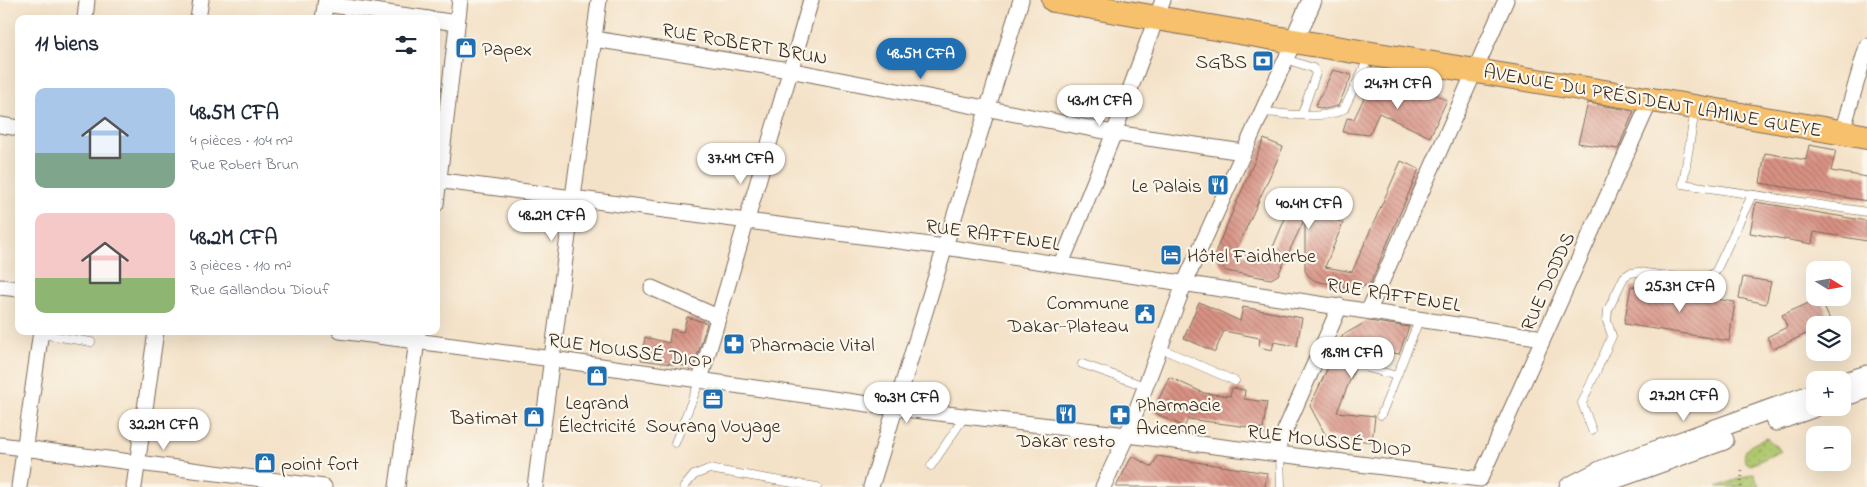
<!DOCTYPE html>
<html lang="fr">
<meta charset="utf-8">
<style>
:root{--surface:#fff;--page:#f6f6f7;--text:#1f2937;--muted:#747a83;--accent:#1f6fb2}
body{margin:0;font-family:"Indie Flower",sans-serif;background:var(--page);color:var(--text);height:100vh;display:flex;flex-direction:column;font-size:19px;white-space:nowrap}
*{box-sizing:border-box;margin:0}
p{font-size:16px;color:var(--muted)}
.icon{flex:none;width:28px;height:28px;fill:none;stroke:currentColor;stroke-width:2;stroke-linecap:round;stroke-linejoin:round}
.map{position:relative;flex:1;overflow:hidden}
.details{position:absolute;left:15px;top:15px;width:425px;height:320px;display:flex;flex-direction:column;background:var(--surface);border-radius:10px;box-shadow:0 5px 20px #0002}
.details>*{flex:none}
.needle{width:32px;rotate:101deg}
.tools{position:absolute;left:1806px;top:261px;display:grid;gap:10px}
.tools a{display:grid;place-items:center;width:45px;height:45px;border-radius:10px;background:var(--surface);box-shadow:0 5px 20px #0002;font-size:25px}
.price{position:absolute;translate:-50% -42px;padding:0 11px;border-radius:18px;background:#fff;color:#222;font-size:16px;line-height:32px;filter:drop-shadow(0 1px 2px #0008)}
.price::after{content:'';position:absolute;left:50%;top:30px;width:15px;height:11px;margin-left:-8px;background:inherit;clip-path:polygon(0 0,100% 0,50% 100%)}
.price.active{background:var(--accent);color:#fff}
ul{padding:0;list-style:none}
li{display:flex;align-items:center;gap:15px;height:125px;padding:0 20px}
li span{display:grid;place-items:center;flex:none;width:140px;height:100px;border-radius:10px;color:#555}
li>.icon{margin-inline-start:auto}
span .icon{width:60px;height:60px;fill:#fffc;stroke-width:1}
li b{font-size:21px}
h2{display:flex;justify-content:space-between;align-items:center;height:60px;padding:0 20px;font-size:21px}
.map>svg:first-child{display:block}
.park{fill:url(#park-dots);stroke:#747846}
.building{fill:url(#building-back-hatch)}
.lines{fill:none;stroke-linecap:round;stroke-linejoin:round}
.service-casing{stroke:#7c6a5a;stroke-width:9}
.minor-casing{stroke:#7c6a5a;stroke-width:17}
.tertiary-casing{stroke:#7c6a5a;stroke-width:21}
.primary-casing{stroke:#7c6a5a;stroke-width:26}
.path{stroke:#7c6a5a;stroke-width:2.5;stroke-dasharray:1 4;stroke-linecap:butt}
.service{stroke:#fff;stroke-width:8}
.minor{stroke:#fff;stroke-width:15}
.tertiary{stroke:#fff;stroke-width:19}
.primary{stroke:#f7c06c;stroke-width:24}
.labels{text-anchor:middle;stroke-width:4.5;stroke-linejoin:round;paint-order:stroke}
.street-label{font-size:20px;fill:#3b2a1e;stroke:#fbf7ec}
.poi-label{font-size:20px;fill:#3b2a1e;stroke:#fbf7ec;text-anchor:start}
</style>
<div class="map">
<svg width="1867" height="487" viewBox="0 0 1867 487">
<defs>
<pattern id="park-dots" width="8" height="8" patternUnits="userSpaceOnUse" patternTransform="scale(1.25)"><rect width="8" height="8" fill="#aec76d"/><path d="M2 2h.1M6 6h.1" fill="none" stroke="#8fa259" stroke-width="1.8" stroke-linecap="round"/></pattern>
<pattern id="building-back-hatch" width="6" height="6" patternUnits="userSpaceOnUse" patternTransform="scale(1.25)"><rect width="6" height="6" fill="#d89284"/><path d="M-1 5l2 2M0 0l6 6M5-1l2 2" fill="none" stroke="#b0776b"/></pattern>
</defs>
<rect width="100%" height="100%" fill="#fbf7ec"/>
<filter id="ink" filterUnits="userSpaceOnUse"><feTurbulence type="fractalNoise" baseFrequency=".02" numOctaves="2"/><feDisplacementMap in="SourceGraphic" scale="10" xChannelSelector="R" yChannelSelector="G"/><feConvolveMatrix kernelMatrix="1 2 1 2 8 2 1 2 1" color-interpolation-filters="sRGB"/></filter>
<filter id="wash" filterUnits="userSpaceOnUse"><feTurbulence type="fractalNoise" baseFrequency=".0096" numOctaves="4" result="noise"/><feDisplacementMap in="SourceGraphic" scale="20" xChannelSelector="R" yChannelSelector="G"/><feGaussianBlur stdDeviation="1.12" result="paint"/><feColorMatrix in="noise" values="0 0 0 0 0 0 0 0 0 0 0 0 0 0 0 0 0 1.4 0 .05"/><feComposite in="paint" operator="in"/></filter>
<g filter="url(#wash)">
<rect width="100%" height="100%" fill="#f4e2c8"/>
<path class="park" d="M1767,438L1781,451L1751,465L1745,462C1741,446 1756,443 1767,438Z
M1754,473L1759,487H1717Z"/>
<g id="blocks">
<path class="building" d="M1333,70L1352,75L1338,106L1325,109L1315,107Z
M1407,82L1447,100L1430,137L1379,113L1369,135L1343,132L1347,118L1354,119L1370,85L1386,93L1389,86L1402,94Z
M1588,103L1634,111L1618,149L1578,143Z
M1264,139L1283,147L1235,253L1268,259L1292,202L1343,223L1325,267L1352,272L1401,161L1419,169L1370,284L1357,289L1315,281L1310,277L1305,271V218L1278,275L1271,279L1226,271L1220,264L1216,257V250Z
M1809,145L1836,150L1831,171L1867,177V201L1760,183L1765,153L1806,160Z
M1756,202L1867,221V241L1814,232L1812,244L1750,233Z
M1743,277L1771,282L1766,304L1739,298Z
M1631,286L1735,302L1729,341L1624,324Z
M1820,298L1831,322L1825,325H1815V330L1773,349L1767,337L1787,327L1782,315Z
M1199,302L1240,321L1243,307L1302,318L1297,346L1274,342L1272,350L1259,347L1260,338L1224,331L1215,352L1184,338Z
M687,317L707,323L694,367L641,360L645,337L669,343L671,329L683,332Z
M1368,321L1409,327L1399,354L1372,349L1360,356L1337,412L1375,416L1372,442L1326,436L1310,406L1343,335Z
M1169,377L1204,393L1230,396L1232,388L1245,390L1244,399L1267,402L1263,429L1188,419L1184,427L1153,412Z
M1132,456L1152,467L1157,456L1267,473L1265,487H1116Z"/>
</g>
</g>
<g filter="url(#ink)">
<use href="#blocks" fill-opacity="0" stroke="#7c6a5a" stroke-width="1"/>
<g class="lines">
<g class="service-casing">
<path id="service" d="M1285,59L1313,68L1316,73L1302,114
M1695,110L1683,184L1867,212
M1262,112C1284,113 1325,121 1344,109L1369,57
M41,334L91,342
M1160,348L1235,381
M1082,364L1145,386
M1368,368L1397,376
M1381,415L1420,318
M1592,430L1582,403L1612,336L1607,321L1608,310L1624,277L1630,273L1639,272L1702,281L1716,271L1752,195
M675,443L700,380
M1280,454L1281,487
M931,466L965,416
M684,487L694,475L709,469L817,487"/>
</g>
<g class="minor-casing">
<path id="minor" d="M325,4L429,19
M85,19L87,0
M198,19L201,0
M323,19L326,0
M436,20L457,23
M594,39L789,70L1114,133L1243,152
M0,125L19,128
M1842,132L1867,46
M436,180L945,247L1543,338
M436,204L460,0
M1061,264L1114,133L1163,0
M0,287L19,289
M652,288L718,317
M1369,310L1506,0
M340,331L552,359L896,408L1127,435L1480,479
M700,380L811,0
M0,445L324,487
M1275,453L1340,306
M1480,479L1651,99
M19,487L41,331
M134,487L156,331
M397,487L418,333
M535,487L599,0
M871,487L1021,0
M1103,487L1127,435L1185,282L1294,41"/>
</g>
<g class="tertiary-casing">
<path id="tertiary" d="M1294,41L1312,0
M1842,383L1867,375
M1842,397L1867,389
M1776,421L1815,407
M1569,487L1602,470L1815,393
M1599,487L1612,480L1724,440"/>
</g>
<g class="primary-casing">
<path id="primary" d="M1054,0C1325,49 1597,88 1867,137"/>
</g>
<path class="path" d="M1741,487L1742,470"/>
<use href="#service" class="service"/>
<use href="#minor" class="minor"/>
<use href="#tertiary" class="tertiary"/>
<use href="#primary" class="primary"/>
</g>
</g>
<defs>
<g id="shop-square" transform="scale(1.125)"><rect x="-9" y="-9" width="18" height="18" rx="4" fill="#1f6fb2" stroke="#fbf7ec"/><path d="M-5-2.5h2.3a2.7 3.5 0 0 1 5.4 0H5L5.5 6h-11ZM-1.5-2.5h3a1.5 2.3 0 0 0-3 0Z" fill="#fff"/></g>
<g id="bank-square" transform="scale(1.125)"><rect x="-9" y="-9" width="18" height="18" rx="4" fill="#1f6fb2" stroke="#fbf7ec"/><path d="M-6-4H6V4H-6ZM0-2.3a2.3 2.3 0 1 0 0 4.6a2.3 2.3 0 1 0 0-4.6Z" fill="#fff"/></g>
<g id="restaurant-square" transform="scale(1.125)"><rect x="-9" y="-9" width="18" height="18" rx="4" fill="#1f6fb2" stroke="#fbf7ec"/><path d="M-5-6h1v4h1v-4h1v4h1v-4h1v5L-1.5 .5V6h-2V.5L-5-1ZM5-6V6H3V1.5H1.5Q1.5-4 5-6Z" fill="#fff"/></g>
<g id="hotel-square" transform="scale(1.125)"><rect x="-9" y="-9" width="18" height="18" rx="4" fill="#1f6fb2" stroke="#fbf7ec"/><path d="M-6-4.5h1.5V1H6V5H4.5V3h-9V5H-6ZM-4 0a1.8 1.8 0 1 1 3.6 0ZM.5 0V-2.5h3Q6-2.5 6 0Z" fill="#fff"/></g>
<g id="civic-square" transform="scale(1.125)"><rect x="-9" y="-9" width="18" height="18" rx="4" fill="#1f6fb2" stroke="#fbf7ec"/><path d="M-.6-6.5H3V-4.5H.6V-3L4-1V1h2V6H-6V1h2V-1L-.6-3ZM-1.2 2.5V6h2.4V2.5Z" fill="#fff"/></g>
<g id="pharmacy-square" transform="scale(1.125)"><rect x="-9" y="-9" width="18" height="18" rx="4" fill="#1f6fb2" stroke="#fbf7ec"/><path d="M-2-6h4v4h4v4h-4v4h-4v-4h-4v-4h4Z" fill="#fff"/></g>
<g id="office-square" transform="scale(1.125)"><rect x="-9" y="-9" width="18" height="18" rx="4" fill="#1f6fb2" stroke="#fbf7ec"/><path d="M-6-3h4V-5.5h4V-3h4V5H-6ZM-1-4.5V-3h2v-1.5ZM-6 0V1H6V0Z" fill="#fff"/></g>
</defs>
<g fill-rule="evenodd">
<use href="#shop-square" x="466" y="48"/>
<use href="#bank-square" x="1263" y="61"/>
<use href="#restaurant-square" x="1218" y="185"/>
<use href="#hotel-square" x="1171" y="255"/>
<use href="#civic-square" x="1145" y="314"/>
<use href="#pharmacy-square" x="734" y="344"/>
<use href="#shop-square" x="597" y="376"/>
<use href="#office-square" x="713" y="399"/>
<use href="#restaurant-square" x="1066" y="414"/>
<use href="#pharmacy-square" x="1120" y="415"/>
<use href="#shop-square" x="534" y="417"/>
<use href="#shop-square" x="265" y="463"/>
</g>
<g class="labels">
<g class="street-label">
<text transform="translate(745 43) rotate(10)" y="7">RUE ROBERT BRUN</text>
<text transform="translate(1653 100) rotate(10)" y="7">AVENUE DU PRÉSIDENT LAMINE GUEYE</text>
<text transform="translate(993 234) rotate(8)" y="7">RUE RAFFENEL</text>
<text transform="translate(1547 281) rotate(-66)" y="7">RUE DODDS</text>
<text transform="translate(1394 294) rotate(9)" y="7">RUE RAFFENEL</text>
<text transform="translate(630 350) rotate(8)" y="7">RUE MOUSSÉ DIOP</text>
<text transform="translate(1329 440) rotate(7)" y="7">RUE MOUSSÉ DIOP</text>
</g>
<g class="poi-label">
<text x="482" y="55">Papex</text>
<text x="1247" y="68" text-anchor="end">SGBS</text>
<text x="1202" y="192" text-anchor="end">Le Palais</text>
<text x="1187" y="262">Hôtel Faidherbe</text>
<text x="1129" y="309" text-anchor="end">Commune<tspan x="1129" dy="23">Dakar-Plateau</tspan></text>
<text x="750" y="351">Pharmacie Vital</text>
<text x="597" y="409" text-anchor="middle">Legrand<tspan x="597" dy="23">Électricité</tspan></text>
<text x="1136" y="411">Pharmacie<tspan x="1136" dy="23">Avicenne</tspan></text>
<text x="518" y="424" text-anchor="end">Batimat</text>
<text x="713" y="432" text-anchor="middle">Sourang Voyage</text>
<text x="1066" y="447" text-anchor="middle">Dakar resto</text>
<text x="281" y="470">point fort</text>
</g>
</g>
</svg>
<div class="tools">
<a><svg class="needle" viewBox="-14 -14 28 28"><path d="M0-13l5 13h-10z" fill="#e53935"/><path d="M0 13l5-13h-10z" fill="#747a83"/></svg></a>
<a><svg class="icon" aria-label="layers" viewBox="0 0 24 24"><path d="M12 4l9 5-9 5-9-5zM3 14l9 5 9-5"/></svg></a>
<a>+</a>
<a>−</a>
</div>
<b class="price active" style="left:921px;top:80px">48.5M CFA</b>
<b class="price" style="left:1398px;top:110px">24.7M CFA</b>
<b class="price" style="left:1100px;top:127px">43.1M CFA</b>
<b class="price" style="left:741px;top:185px">37.4M CFA</b>
<b class="price" style="left:1309px;top:230px">40.4M CFA</b>
<b class="price" style="left:552px;top:242px">48.2M CFA</b>
<b class="price" style="left:1680px;top:313px">25.3M CFA</b>
<b class="price" style="left:1352px;top:379px">18.9M CFA</b>
<b class="price" style="left:1684px;top:422px">27.2M CFA</b>
<b class="price" style="left:907px;top:424px">90.3M CFA</b>
<b class="price" style="left:164px;top:451px">32.2M CFA</b>
<section class="details">
<h2>11 biens<svg class="icon" aria-label="filters" viewBox="0 0 24 24"><path d="M4 7h16M4 17h16"/><circle cx="9" cy="7" r="2"/><circle cx="15" cy="17" r="2"/></svg></h2>
<ul>
<li><span style="background:linear-gradient(#a9c7e8 65%,#7fa58c 0)"><svg class="icon" aria-label="home" viewBox="0 0 24 24"><path d="M3 11l9-7 9 7M6 9v11h12V9"/></svg></span><div><b>48.5M CFA</b><p>4 pièces · 104 m²</p><p>Rue Robert Brun</p></div></li>
<li><span style="background:linear-gradient(#f6c9c9 65%,#8fb573 0)"><svg class="icon" aria-label="home" viewBox="0 0 24 24"><path d="M3 11l9-7 9 7M6 9v11h12V9"/></svg></span><div><b>48.2M CFA</b><p>3 pièces · 110 m²</p><p>Rue Gallandou Diouf</p></div></li>
</ul>
</section>
</div>
